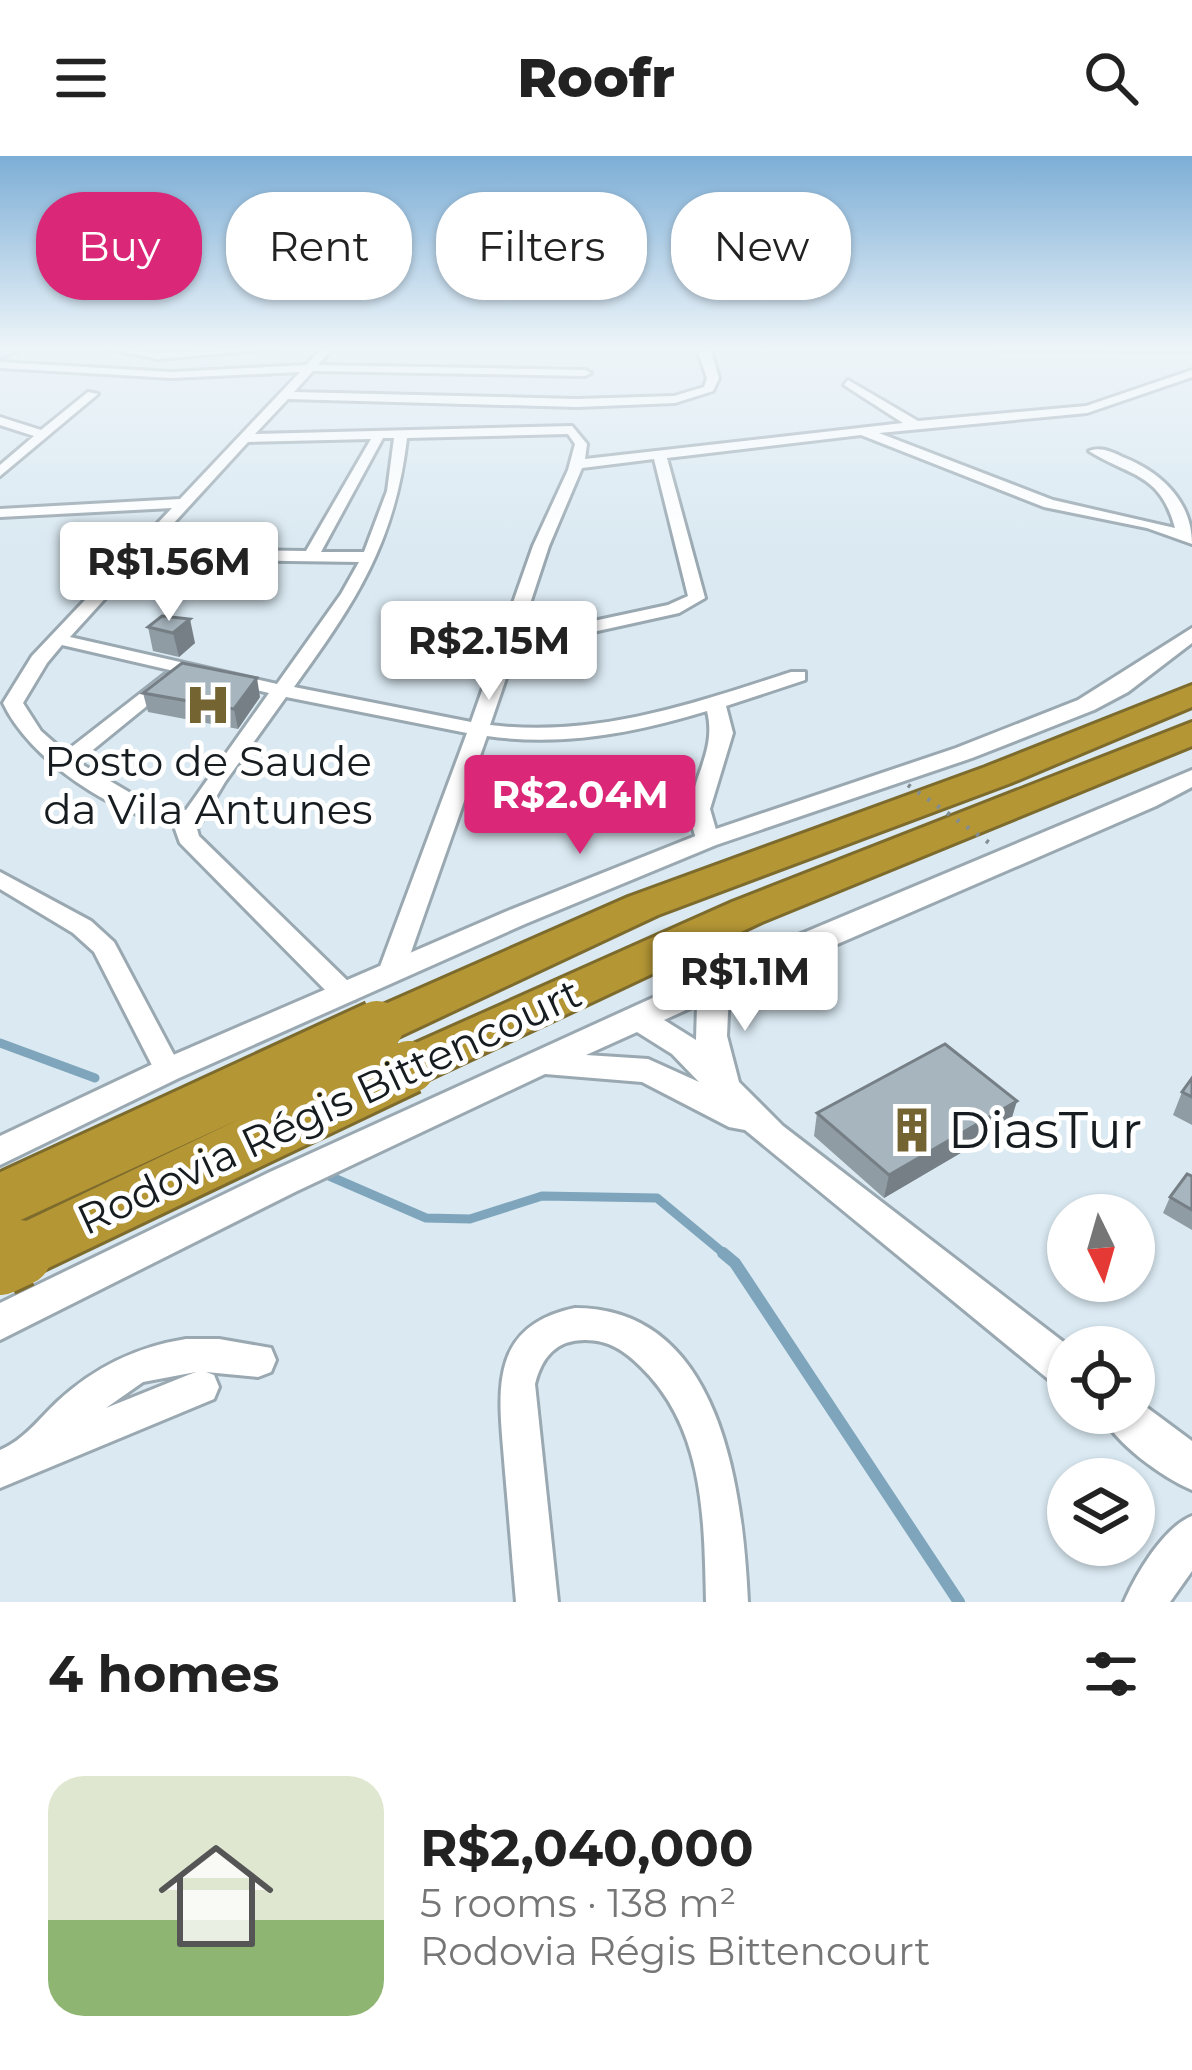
<!DOCTYPE html>
<meta charset="utf-8">
<style>
:root{--surface:#fff;--page:#f2f2f2;--text:#222;--muted:#767676;--line:#e0e0e0;--accent:#db2777}
body{margin:0;font-family:Montserrat,sans-serif;background:var(--page);color:var(--text);height:100vh;display:flex;flex-direction:column;font-size:45px;white-space:nowrap}
*{box-sizing:border-box;margin:0}
p{font-size:39px;color:var(--muted)}
.icon{flex:none;width:66px;height:66px;fill:none;stroke:currentColor;stroke-width:2;stroke-linecap:round;stroke-linejoin:round}
.map{position:relative;height:1446px;overflow:hidden}
.details{display:flex;flex-direction:column;background:var(--surface);flex:1}
.details>*{flex:none}
.top-card{position:absolute;left:36px;top:36px;width:1122px;height:108px;display:flex;gap:24px}
.needle{width:78px;rotate:175deg}
.controls{position:absolute;left:1047px;top:1038px;display:grid;gap:24px}
.controls a{display:grid;place-items:center;width:108px;height:108px;border-radius:50%;background:var(--surface);box-shadow:0 3px 9px #0004;font-size:60px}
.price{position:absolute;translate:-50% -102px;padding:0 27px;border-radius:12px;background:#fff;color:#222;font-size:39px;line-height:78px;filter:drop-shadow(0 3px 6px #0008)}
.price::after{content:'';position:absolute;left:50%;top:72px;width:36px;height:27px;margin-left:-18px;background:inherit;clip-path:polygon(0 0,100% 0,50% 100%)}
.price.on{background:var(--accent);color:#fff}
ul{padding:0;list-style:none}
li{display:flex;align-items:center;gap:36px;height:300px;padding:0 48px}
li+li{border-top:3px solid var(--line)}
li span{display:grid;place-items:center;flex:none;width:336px;height:240px;border-radius:36px;color:#555}
li>.icon{margin-inline-start:auto}
span .icon{width:144px;height:144px;fill:#fffc;stroke-width:1}
li b{font-size:51px}
h2{display:flex;justify-content:space-between;align-items:center;height:144px;padding:0 48px;font-size:51px}
.chip{padding:0 42px;border-radius:48px;background:var(--surface);box-shadow:0 3px 9px #0004;font-size:42px;line-height:108px}
.chip.on{background:var(--accent);color:#fff}
header{display:flex;justify-content:space-between;align-items:center;height:156px;padding:0 48px;background:var(--surface);font-size:54px;font-weight:800}
.map>svg:first-child{display:block}
.lines{fill:none;stroke-linecap:round;stroke-linejoin:round}
.stream-far2{stroke:#7ea5bb;stroke-width:3}
.stream-far1{stroke:#7ea5bb;stroke-width:9}
.stream{stroke:#7ea5bb;stroke-width:12}
.minor-casing{stroke:#9aa8b1;stroke-width:6}
.tertiary-casing{stroke:#9aa8b1;stroke-width:6}
.motorway-casing{stroke:#7d6b2d;stroke-width:6}
.minor{fill:#fff;fill-rule:evenodd}
.tertiary{fill:#fff;fill-rule:evenodd}
.motorway{fill:#b49635;fill-rule:evenodd}
.motorway-bridge-far1-casing{stroke:#7d6b2d;stroke-width:58;stroke-linecap:butt}
.motorway-bridge-casing{stroke:#7d6b2d;stroke-width:72;stroke-linecap:butt}
.path-bridge{stroke:#828d93;stroke-width:4.5;stroke-dasharray:3 9;stroke-linecap:butt}
.motorway-bridge-far1{stroke:#b49635;stroke-width:52}
.motorway-bridge{stroke:#b49635;stroke-width:66}
.wall{fill:#909ca3}
.shaded-wall{fill:#757f85}
.building{fill:#a7b5be;stroke:#757f85;stroke-width:3}
.labels{text-anchor:middle;stroke-width:10;stroke-linejoin:round;paint-order:stroke}
.poi-label{font-size:42px;fill:#161c1f;stroke:#fff}
.street-label{font-size:42px;fill:#161c1f;stroke:#fff}
.near-poi-label{font-size:51px;fill:#161c1f;stroke:#fff;text-anchor:start}
</style>
<header><svg class="icon" aria-label="menu" viewBox="0 0 24 24"><path d="M4 6h16M4 12h16M4 18h16"/></svg>Roofr<svg class="icon" aria-label="search" viewBox="0 0 24 24"><circle cx="10" cy="10" r="6"/><path d="M15 15l6 6"/></svg></header>
<div class="map">
<svg width="1192" height="1446" viewBox="0 0 1192 1446">
<rect width="100%" height="100%" fill="#dae9f2"/>
<g class="lines">
<path class="stream-far2" d="M0,204L29,191"/>
<path class="stream-far1" d="M0,887L95,922
M320,1016L426,1062L470,1063L542,1040L657,1042L727,1100"/>
<path class="stream" d="M723,1097L735,1107L959,1446"/>
<g class="minor-casing">
<path id="minor" d="M99,191L158,197L294,191L158,203Z
M323,191H334L318,209L585,214L591,217L585,220L313,215L294,236L577,243L674,240L704,231L707,222L699,199L700,191H710L719,222L713,235L675,247L577,251L288,243L255,278L572,270L587,288L585,303L903,267L844,229L848,224L918,265L1086,250L1192,214V221L1087,257L879,277L1053,344L1175,372C1160,316 1130,321 1089,295C1101,290 1112,296 1125,302C1162,317 1192,346 1192,388L1147,372L1044,351L861,279L667,302L705,442L679,457L516,493L490,569C595,582 693,548 791,516H805V524L726,550L733,577L710,653L719,684L715,689H699C673,635 720,607 707,555C635,577 562,591 487,580L404,816L400,822H382L378,816L467,577L286,541L225,626L197,673L199,680L355,832L358,838L355,844H335L180,687L175,673L178,668C117,663 29,603 3,547L32,500L172,352L0,361V353L180,343L300,216L172,222L0,212V206L172,216L306,209ZM568,278L575,288L568,314L533,390L471,566L294,531C355,447 395,387 407,282ZM383,282H394L387,335L364,396H321ZM371,283L306,395L150,393L248,286ZM654,303L688,440L668,449L519,481L549,390L582,312ZM141,403L359,406L341,438L277,528L70,481ZM62,489L269,537L186,654L163,653L144,645L78,606L180,523L171,517L164,519L65,596L41,575L23,547L47,507Z
M985,191H1192V195L990,194Z
M88,236L98,238L0,320V309L34,280L0,269V261L41,274Z
M0,716L91,765L114,786L182,914L178,921L168,924L158,921L94,796L73,777L0,733Z
M575,1152C722,1152 743,1336 748,1446H706C704,1364 705,1273 641,1211C625,1195 609,1184 585,1184C556,1184 542,1201 535,1228L558,1446H516C512,1403 509,1359 505,1316C500,1244 483,1171 575,1152Z
M186,1183H219L271,1192L276,1204L271,1216L258,1221L206,1216L214,1219L219,1231L214,1243L0,1332V1294C24,1284 39,1263 58,1245C95,1211 136,1191 186,1183ZM196,1216L188,1219L106,1252L143,1226Z
M1192,1360V1415L1170,1446H1124C1136,1418 1164,1371 1192,1360Z"/>
</g>
<g class="tertiary-casing">
<path id="tertiary" d="M1192,472V487L1128,536L1094,554L972,602L716,689L525,768L179,922L0,1009V980L157,906L505,756L698,679L956,592L1078,544Z
M1192,614V631L1156,650L729,835L727,880L739,926L783,970L1070,1191L1068,1233L1053,1227L745,974L729,971L642,926L545,918L295,1036L0,1184V1147L270,1016L703,819ZM697,849L696,884L664,864ZM637,876L672,898L699,926L648,903L586,899Z
M1134,1242L1192,1285V1334C1162,1321 1114,1287 1101,1257H1134Z"/>
</g>
<g class="motorway-casing">
<path id="motorway" d="M1192,529V551L1011,627L658,759L394,883L377,888L360,883L353,871L360,859L628,741L985,611Z
M1192,566V590L762,766L427,924L409,929L391,924L384,911L391,898L732,746Z"/>
</g>
<use href="#minor" class="minor"/>
<use href="#tertiary" class="tertiary"/>
<use href="#motorway" class="motorway"/>
<g class="motorway-bridge-far1-casing">
<path id="motorway-bridge-far1" d="M0,1045L377,871
M13,1100L409,911"/>
</g>
<g class="motorway-bridge-casing">
<path id="motorway-bridge" d="M0,1106L19,1097"/>
</g>
<path class="path-bridge" d="M908,629L995,691"/>
<use href="#motorway-bridge-far1" class="motorway-bridge-far1"/>
<use href="#motorway-bridge" class="motorway-bridge"/>
</g>
<path class="wall" d="M162,460L195,487L179,501L153,495L148,471Z
M143,537L260,541L238,573L148,556Z
M1192,922V969L1173,959L1182,936Z
M817,957L1010,968L884,1042L814,980Z
M1192,1020V1074L1163,1057L1170,1041Z"/>
<path class="shaded-wall" d="M190,463L195,487L179,501L173,477Z
M257,522L260,541L238,573L234,553Z
M1017,945L1010,968L884,1042L889,1019Z"/>
<path class="building" d="M162,460L190,463L173,477L148,471Z
M182,507L257,522L234,553L143,537Z
M945,888L1017,945L889,1019L817,957Z
M1192,922V941L1182,936Z
M1187,1018L1192,1020V1054L1170,1041Z"/>
<linearGradient id="sky" x2="0" y2="1"><stop stop-color="#7daed6"/><stop offset="0.49" stop-color="#eef5f9"/><stop offset="1" stop-color="#eef5f9" stop-opacity="0"/></linearGradient>
<rect width="1192" height="393" fill="url(#sky)"/>
<defs>
<g id="hospital-bare" transform="scale(3.6)"><path d="M-5-5h3v3.5h4V-5h3V5h-3V1.5h-4V5h-3Z" fill="#746432" stroke="#fff" stroke-width="2.5" paint-order="stroke"/></g>
<g id="building-bare" transform="scale(3.6)"><path d="M-4-6H4V6H1V3H-1V6H-4ZM-2.5-4.3h1.7v1.8h-1.7ZM.8-4.3h1.7v1.8H.8ZM-2.5-1h1.7V.8h-1.7ZM.8-1h1.7V.8H.8Z" fill="#746432" stroke="#fff" stroke-width="2.5" paint-order="stroke"/></g>
</defs>
<g fill-rule="evenodd">
<use href="#hospital-bare" x="208" y="549"/>
<use href="#building-bare" x="912" y="974"/>
</g>
<g class="labels">
<g class="poi-label">
<text x="208" y="620">Posto de Saude<tspan x="208" dy="48">da Vila Antunes</tspan></text>
</g>
<g class="street-label">
<text transform="translate(329 950) rotate(-25)" y="15">Rodovia Régis Bittencourt</text>
</g>
<g class="near-poi-label">
<text x="948" y="992">DiasTur</text>
</g>
</g>
</svg>
<div class="controls">
<a><svg class="needle" viewBox="-14 -14 28 28"><path d="M0-13l5 13h-10z" fill="#e53935"/><path d="M0 13l5-13h-10z" fill="#767676"/></svg></a>
<a><svg class="icon" aria-label="locate" viewBox="0 0 24 24"><circle cx="12" cy="12" r="6"/><path d="M12 2v4M12 18v4M2 12h4M18 12h4"/></svg></a>
<a><svg class="icon" aria-label="layers" viewBox="0 0 24 24"><path d="M12 4l9 5-9 5-9-5zM3 14l9 5 9-5"/></svg></a>
</div>
<b class="price" style="left:169px;top:468px">R$1.56M</b>
<b class="price" style="left:489px;top:547px">R$2.15M</b>
<b class="price on" style="left:580px;top:701px">R$2.04M</b>
<b class="price" style="left:745px;top:878px">R$1.1M</b>
<div class="top-card">
<a class="chip on">Buy</a>
<a class="chip">Rent</a>
<a class="chip">Filters</a>
<a class="chip">New</a>
</div>
</div>
<section class="details">
<h2>4 homes<svg class="icon" aria-label="filters" viewBox="0 0 24 24"><path d="M4 7h16M4 17h16"/><circle cx="9" cy="7" r="2"/><circle cx="15" cy="17" r="2"/></svg></h2>
<ul>
<li><span style="background:linear-gradient(#dfe7d0 60%,#8fb573 0)"><svg class="icon" aria-label="home" viewBox="0 0 24 24"><path d="M3 11l9-7 9 7M6 9v11h12V9"/></svg></span><div><b>R$2,040,000</b><p>5 rooms · 138 m²</p><p>Rodovia Régis Bittencourt</p></div></li>
</ul>
</section>
